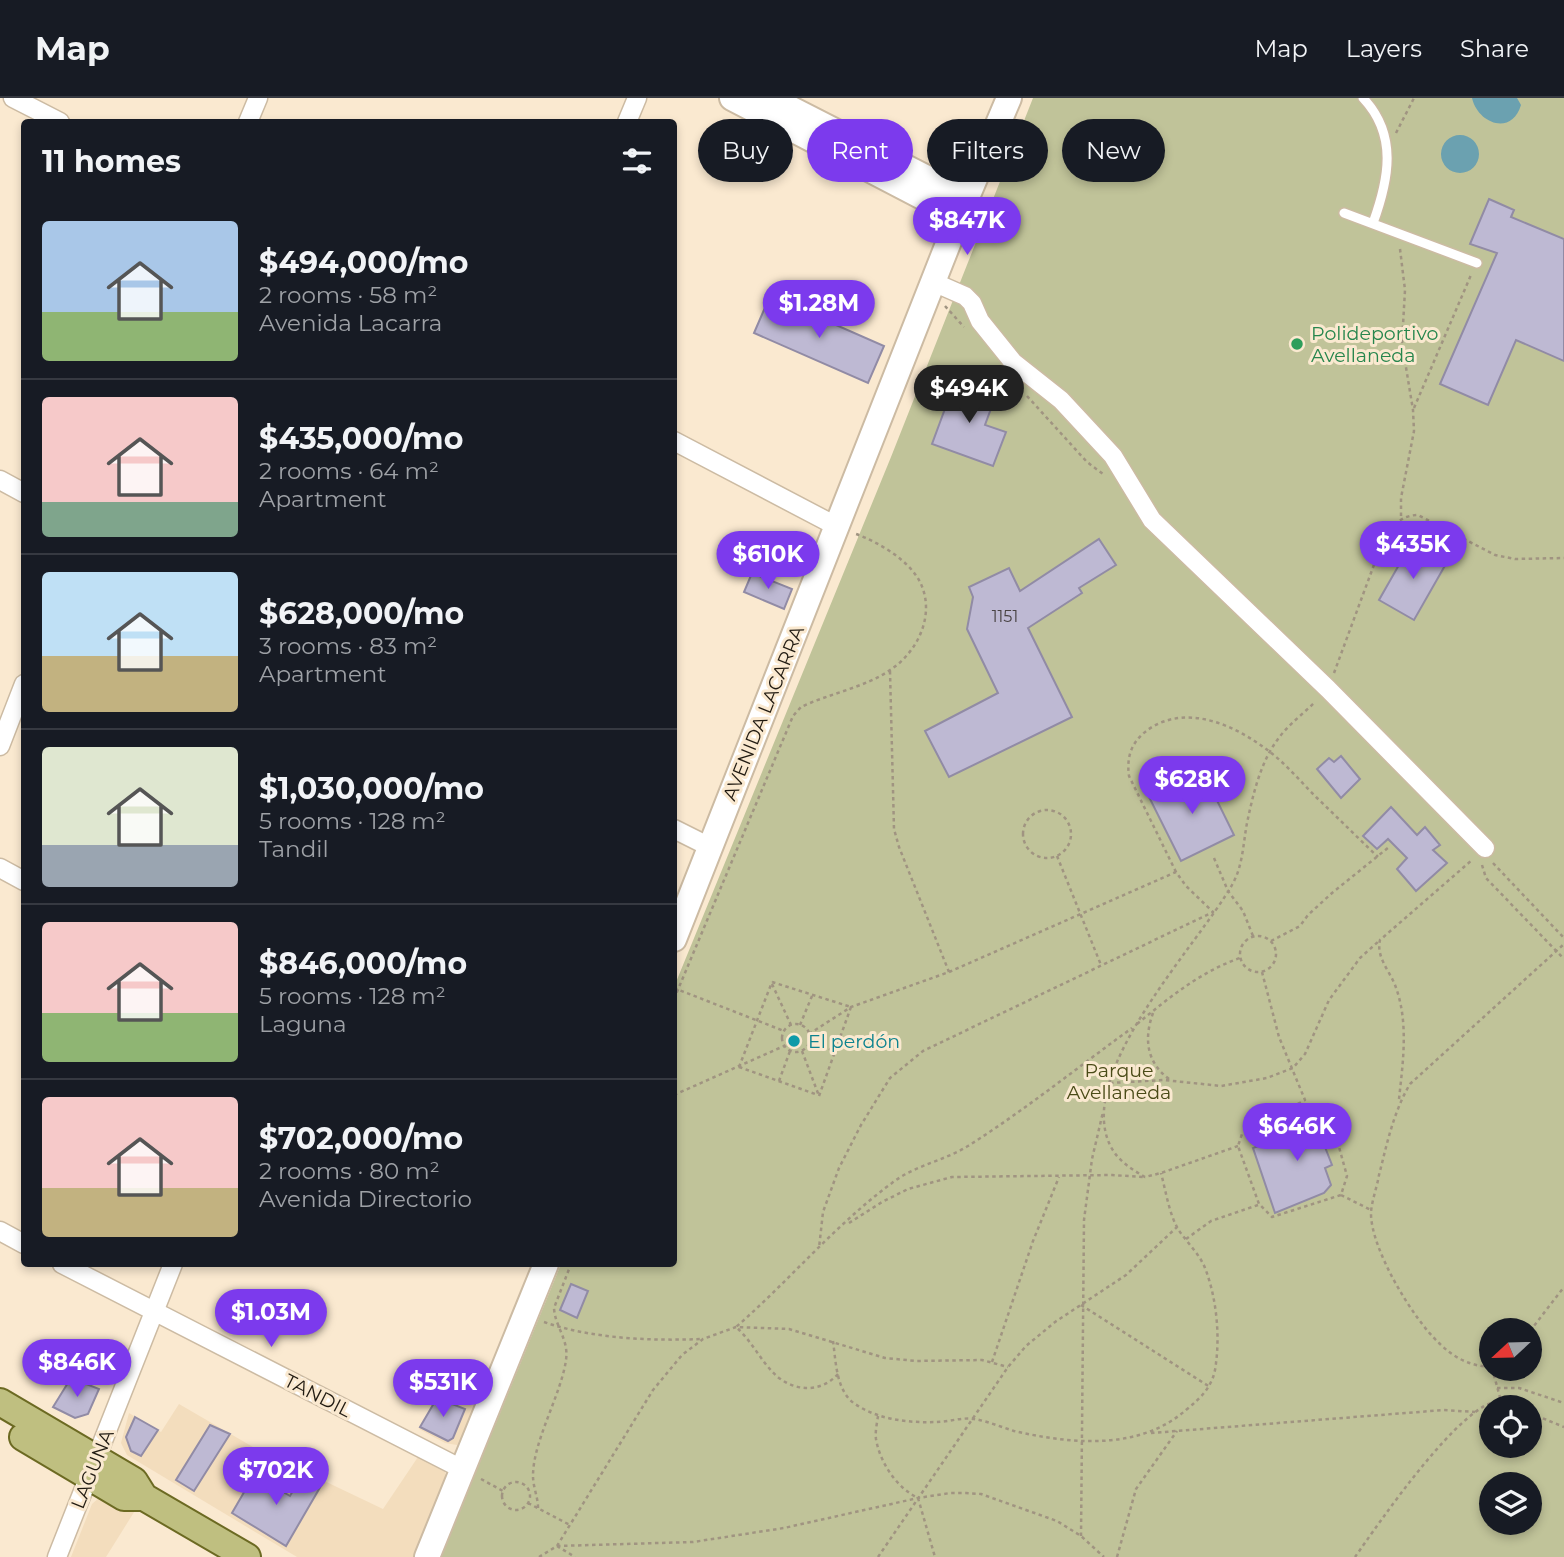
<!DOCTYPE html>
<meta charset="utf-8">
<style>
:root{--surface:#171b24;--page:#242831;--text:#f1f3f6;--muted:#9ea1a6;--line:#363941;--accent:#7c3aed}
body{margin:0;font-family:Montserrat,sans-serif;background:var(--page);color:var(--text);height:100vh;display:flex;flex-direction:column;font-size:26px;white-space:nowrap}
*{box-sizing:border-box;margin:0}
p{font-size:23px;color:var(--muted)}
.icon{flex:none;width:38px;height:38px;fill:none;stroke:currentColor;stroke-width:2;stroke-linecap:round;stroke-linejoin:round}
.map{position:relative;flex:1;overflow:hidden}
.panel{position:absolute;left:21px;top:21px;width:656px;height:1148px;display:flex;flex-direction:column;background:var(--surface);border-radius:7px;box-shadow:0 4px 10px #0003}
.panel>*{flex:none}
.banner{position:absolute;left:698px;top:21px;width:665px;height:63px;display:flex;gap:14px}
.needle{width:46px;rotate:248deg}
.controls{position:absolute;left:1479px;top:1220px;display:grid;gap:14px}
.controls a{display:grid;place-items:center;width:63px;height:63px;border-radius:50%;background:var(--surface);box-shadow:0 4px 10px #0003;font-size:35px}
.price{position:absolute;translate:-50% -60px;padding:0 16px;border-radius:24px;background:var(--accent);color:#fff;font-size:23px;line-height:46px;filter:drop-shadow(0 2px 4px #0008)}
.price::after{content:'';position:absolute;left:50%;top:42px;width:21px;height:16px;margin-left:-10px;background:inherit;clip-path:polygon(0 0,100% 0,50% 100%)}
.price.selected{background:#222;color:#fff}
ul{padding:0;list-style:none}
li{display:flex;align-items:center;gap:21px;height:175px;padding:0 21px}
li+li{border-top:2px solid var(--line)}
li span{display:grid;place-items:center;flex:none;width:196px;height:140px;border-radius:7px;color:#555}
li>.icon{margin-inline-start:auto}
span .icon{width:84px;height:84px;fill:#fffc;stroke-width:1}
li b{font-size:30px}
h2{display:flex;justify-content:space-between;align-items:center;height:84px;padding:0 21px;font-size:30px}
.tag{padding:0 24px;border-radius:32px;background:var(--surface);box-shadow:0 4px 10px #0003;font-size:24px;line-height:63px}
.tag.selected{background:var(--accent);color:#fff}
header{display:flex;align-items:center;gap:42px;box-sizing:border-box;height:98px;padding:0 35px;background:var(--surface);border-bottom:2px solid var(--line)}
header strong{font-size:33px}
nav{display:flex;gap:38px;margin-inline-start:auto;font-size:24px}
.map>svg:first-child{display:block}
.built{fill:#f3ddbd}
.green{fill:#c0c399;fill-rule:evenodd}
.water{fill:#6ba1b0}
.building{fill:#beb9d3;stroke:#918ba5;stroke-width:2}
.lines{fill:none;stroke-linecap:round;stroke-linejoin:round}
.lane-casing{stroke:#ccbba3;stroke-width:12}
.street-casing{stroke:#ccbba3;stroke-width:21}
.secondary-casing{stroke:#ccbba3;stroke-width:28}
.primary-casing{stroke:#6c6a22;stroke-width:30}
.path{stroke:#a09481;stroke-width:2.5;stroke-dasharray:3.5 3.5;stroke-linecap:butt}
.lane{stroke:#fff;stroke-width:9}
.street{stroke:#fff;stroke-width:18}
.secondary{stroke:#fff;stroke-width:24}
.primary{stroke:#bfbf80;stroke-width:26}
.leisure-dot{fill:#2e9e5b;stroke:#fae9d0;stroke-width:2.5}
.culture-dot{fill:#0f9aa8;stroke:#fae9d0;stroke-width:2.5}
.labels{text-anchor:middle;stroke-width:6;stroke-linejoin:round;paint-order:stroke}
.number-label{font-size:16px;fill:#484242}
.leisure-label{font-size:19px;fill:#27864d;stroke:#fae9d0;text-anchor:start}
.street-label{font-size:19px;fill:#201a11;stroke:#fae9d0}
.culture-label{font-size:19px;fill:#0d838f;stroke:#fae9d0;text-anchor:start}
.park-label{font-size:19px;fill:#4a4b17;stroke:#fae9d0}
</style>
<header>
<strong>Map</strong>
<nav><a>Map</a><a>Layers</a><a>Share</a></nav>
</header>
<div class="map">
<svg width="1564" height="1459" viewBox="0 0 1564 1459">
<rect width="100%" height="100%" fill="#fae9d0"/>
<path class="built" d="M441,1290L480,1305L462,1344L457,1347L445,1345L419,1331Z
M179,1306L253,1349L383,1411L420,1356L442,1366L447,1380L421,1459H297L127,1357L121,1345L129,1315L161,1334Z
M102,1397L136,1411L106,1459H71L92,1406Z"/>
<path class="green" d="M1033,0H1564V1459H441L561,1166H674V889L891,359ZM1491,1232H1530V1270H1491ZM1491,1309H1530V1348H1491ZM1491,1386H1530V1424H1491Z"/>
<path class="water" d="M1472,0H1517L1521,7C1512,38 1478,26 1472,0Z
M1441 56a19 19 0 1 1 38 0a19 19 0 1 1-38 0Z"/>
<path class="building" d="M1489,101L1514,112L1511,119L1564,141V263L1516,242L1488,307L1440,286L1497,155L1470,146Z
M770,198L884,248L868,285L754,235Z
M956,281L996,297L985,327L1006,334L993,368L932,346Z
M1099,441L1116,467L1079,490L1082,495L1028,530L1072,619L949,679L925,633L998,595L967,531L973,499L969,489L1009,470L1020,493Z
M1412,444L1447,464L1414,522L1379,502Z
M752,475L792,491L784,511L744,494Z
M1341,658L1360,681L1341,700L1317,671L1329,660L1334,664Z
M1202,672L1234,737L1181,763L1149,699Z
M1391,709L1417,737L1425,729L1440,747L1433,752L1447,765L1416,793L1397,771L1407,760L1388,741L1377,751L1363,738Z
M1310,1011L1322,1023L1332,1020L1337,1037L1323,1044L1332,1067L1325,1070L1331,1087L1324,1095L1275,1115L1253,1050L1304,1031L1300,1021L1301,1013Z
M571,1186L588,1193L577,1220L560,1212Z
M71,1280L99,1291L88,1316L75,1320L53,1309Z
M437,1300L465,1311L453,1340L448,1343L420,1329Z
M135,1319L158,1332L141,1358L131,1353L126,1339Z
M210,1327L230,1336L194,1393L176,1382Z
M304,1374L322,1386L286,1448L232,1415L254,1377L290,1398Z"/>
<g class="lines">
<g class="lane-casing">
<path id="lane" d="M1363,0C1398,37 1389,81 1373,125
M1344,115L1477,165"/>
</g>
<g class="street-casing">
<path id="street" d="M13,0L60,24
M248,24L258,0
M627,24L637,0
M933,184L965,198L972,205L980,223L1013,264L1061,302L1113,358L1152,422L1328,591L1485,750
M674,343L838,429
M0,382L24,395
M0,648L24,586
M674,731L710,749
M0,770L24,783
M0,1133L24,1146
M62,1166L462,1371
M57,1459L173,1166"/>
</g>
<g class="secondary-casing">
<path id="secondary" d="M732,0L959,118
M770,0L966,100
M674,841L959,118L1009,0
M427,1459L546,1166"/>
</g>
<g class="primary-casing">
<path id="primary" d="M0,1304L134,1383L144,1399L247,1459
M23,1339L124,1399H144"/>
</g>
<path class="path" d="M1396,35L1414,0
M1400,151L1405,192L1402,245L1413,312L1414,333L1401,400V421
M945,208L964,229
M1027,298L1087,364L1103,376
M1414,310L1471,177
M890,573L894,731L899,749L949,874
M1334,575L1385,437C1394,426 1403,417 1418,417L1495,457L1515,461L1564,460
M1023 736a24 24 0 1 1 48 0a24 24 0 1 1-48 0Z
M1057,758L1101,867
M1214,760L1228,793L1243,813L1253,838
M1493,765L1564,840
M1482,767L1486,780L1564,861
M1176,774L1129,678C1126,656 1133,641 1152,629C1191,606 1238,629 1270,654C1287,667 1301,684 1316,699C1337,719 1357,739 1378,759
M1240 856a18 18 0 1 1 36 0a18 18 0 1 1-36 0Z
M1271,843L1300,828L1308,817L1332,795L1389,749
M1262,874L1279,939L1305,1002L1294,1008L1287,1020L1242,1036L1238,1048L1259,1106L1272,1119L1341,1097L1347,1078L1339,1049
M772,884L851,909
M772,886L791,927
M674,890L784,933
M674,901L793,618L801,609C828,596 866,589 890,572C918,554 936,516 920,484C909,462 878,444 856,436
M1153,915C1144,940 1146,964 1169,981
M1137,926C1170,899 1200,874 1240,860
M782 940a14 14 0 1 1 28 0a14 14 0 1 1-28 0Z
M800,927L812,898
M809,936L851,909L949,874L1176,774L1186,788L1213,814L923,953L890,980L861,1027L839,1070L823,1114L819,1150
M809,944L835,953
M802,953L819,998
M739,969L772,884
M739,969L818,997
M779,983L790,953
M1110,985L1164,982L1221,988L1267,980L1293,970L1305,956L1329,902L1360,860L1380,842
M674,997L784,948
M819,998L851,909
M1399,1001C1403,964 1409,923 1395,887C1389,872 1376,859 1380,842L1472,762
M1238,1048L1161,1075L1145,1079C1131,1071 1117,1062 1110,1047C1075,974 1198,847 1232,787C1243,768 1243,746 1247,725C1253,697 1260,665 1278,641C1288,627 1303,616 1315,604
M1341,1097L1371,1112
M849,1125L882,1104L908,1091L952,1079L1112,1077L1143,1079
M1186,1141L1211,1123L1258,1107
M1081,1207L1210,1289
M544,1224C593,1241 651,1243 703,1241
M1530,1233L1564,1189
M833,1243C836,1264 836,1293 855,1306C879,1322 909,1325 937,1324C948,1324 962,1319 974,1321C987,1323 1001,1329 1014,1333C1071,1346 1139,1353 1186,1312C1203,1298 1214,1287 1216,1265C1220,1235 1216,1198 1205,1170C1199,1155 1187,1145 1178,1131C1169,1115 1166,1094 1161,1075
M992,1264L1033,1143L1059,1079
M1491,1269C1470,1268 1454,1260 1439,1245C1413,1221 1370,1150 1371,1114C1372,1102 1377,1089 1379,1077C1387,1046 1393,1015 1410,986L1564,846
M1492,1270L1501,1303
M838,1276C822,1294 798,1294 779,1280C762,1266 753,1244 736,1229C789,1183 835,1127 892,1085C915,1067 944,1063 968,1048C1025,1012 1078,969 1132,930
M1497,1290H1519L1564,1305
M1530,1315L1564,1329
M878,1318C877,1325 875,1334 876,1341C880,1365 897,1390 918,1400L935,1459
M1151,1335L1444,1312L1475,1314
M481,1381L503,1393
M502 1398a14 14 0 1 1 28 0a14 14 0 1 1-28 0Z
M528,1405L570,1427
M538,1410C538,1399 533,1389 533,1378C533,1343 561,1297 566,1262C569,1241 555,1229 554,1210L571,1166
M1081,1438L1084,1122L1092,1061L1103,1014
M557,1448L693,1444L784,1430L918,1400L950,1395H966L981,1396L1057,1423L1081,1438L1104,1459
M557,1448L575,1459
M539,1459L557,1448L653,1292L682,1257L703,1241L736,1229L789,1231L885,1260L916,1263L982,1262L1008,1269
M878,1459L1008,1269L1026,1248L1055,1224L1126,1177L1177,1129
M1117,1459L1136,1391L1177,1333
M1355,1459C1377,1428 1463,1301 1501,1303C1505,1303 1512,1307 1516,1309"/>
<use href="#lane" class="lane"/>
<use href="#street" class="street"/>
<use href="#secondary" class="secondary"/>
<use href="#primary" class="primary"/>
</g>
<circle class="leisure-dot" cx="1297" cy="246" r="7"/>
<circle class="culture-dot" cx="794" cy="943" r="7"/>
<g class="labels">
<g class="number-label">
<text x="1005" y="524">1151</text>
</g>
<g class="leisure-label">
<text x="1311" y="242">Polideportivo<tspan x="1311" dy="22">Avellaneda</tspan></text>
</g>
<g class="street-label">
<text transform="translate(763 615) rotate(-68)" y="7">AVENIDA LACARRA</text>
<text transform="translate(318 1297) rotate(27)" y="7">TANDIL</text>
<text transform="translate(92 1371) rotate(-68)" y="7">LAGUNA</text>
</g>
<g class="culture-label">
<text x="808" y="950">El perdón</text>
</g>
<g class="park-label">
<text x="1119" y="979">Parque<tspan x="1119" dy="22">Avellaneda</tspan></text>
</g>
</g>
</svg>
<div class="controls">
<a><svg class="needle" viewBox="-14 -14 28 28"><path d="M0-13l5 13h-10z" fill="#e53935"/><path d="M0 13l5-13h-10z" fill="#9ea1a6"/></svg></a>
<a><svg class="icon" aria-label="locate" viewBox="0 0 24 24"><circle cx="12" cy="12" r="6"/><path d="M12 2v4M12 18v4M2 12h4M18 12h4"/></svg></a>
<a><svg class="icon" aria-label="layers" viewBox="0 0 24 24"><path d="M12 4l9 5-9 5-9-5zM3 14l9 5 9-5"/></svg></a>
</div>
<b class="price" style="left:967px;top:159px">$847K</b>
<b class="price" style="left:819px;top:242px">$1.28M</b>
<b class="price selected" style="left:969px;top:327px">$494K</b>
<b class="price" style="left:1413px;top:483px">$435K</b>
<b class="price" style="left:768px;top:493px">$610K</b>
<b class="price" style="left:1192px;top:718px">$628K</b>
<b class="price" style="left:1297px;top:1065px">$646K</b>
<b class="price" style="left:271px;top:1251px">$1.03M</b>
<b class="price" style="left:77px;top:1301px">$846K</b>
<b class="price" style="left:443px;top:1321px">$531K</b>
<b class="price" style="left:276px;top:1409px">$702K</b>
<div class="banner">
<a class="tag">Buy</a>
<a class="tag selected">Rent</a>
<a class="tag">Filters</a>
<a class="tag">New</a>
</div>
<section class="panel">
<h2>11 homes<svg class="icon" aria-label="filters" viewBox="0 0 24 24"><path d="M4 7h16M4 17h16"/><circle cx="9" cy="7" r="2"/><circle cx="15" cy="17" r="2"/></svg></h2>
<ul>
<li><span style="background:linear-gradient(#a9c7e8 65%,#8fb573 0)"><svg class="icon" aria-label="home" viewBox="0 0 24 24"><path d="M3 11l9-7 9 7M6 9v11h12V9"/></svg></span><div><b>$494,000/mo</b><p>2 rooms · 58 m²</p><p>Avenida Lacarra</p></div></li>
<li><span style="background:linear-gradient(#f6c9c9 75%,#7fa58c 0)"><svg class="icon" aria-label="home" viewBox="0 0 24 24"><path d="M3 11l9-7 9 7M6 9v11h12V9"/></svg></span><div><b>$435,000/mo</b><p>2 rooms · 64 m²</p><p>Apartment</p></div></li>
<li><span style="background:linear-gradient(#bfe0f5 60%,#c2b280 0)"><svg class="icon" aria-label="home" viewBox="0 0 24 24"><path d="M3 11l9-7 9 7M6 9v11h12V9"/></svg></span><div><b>$628,000/mo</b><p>3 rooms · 83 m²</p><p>Apartment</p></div></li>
<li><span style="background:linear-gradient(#dfe7d0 70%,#9aa5b1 0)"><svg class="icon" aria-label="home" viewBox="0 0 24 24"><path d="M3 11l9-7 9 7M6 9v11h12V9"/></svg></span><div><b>$1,030,000/mo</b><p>5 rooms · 128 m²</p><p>Tandil</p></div></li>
<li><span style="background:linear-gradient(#f6c9c9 65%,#8fb573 0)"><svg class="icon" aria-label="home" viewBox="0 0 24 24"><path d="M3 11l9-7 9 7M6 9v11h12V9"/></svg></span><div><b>$846,000/mo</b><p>5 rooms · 128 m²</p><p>Laguna</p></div></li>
<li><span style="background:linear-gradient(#f6c9c9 65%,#c2b280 0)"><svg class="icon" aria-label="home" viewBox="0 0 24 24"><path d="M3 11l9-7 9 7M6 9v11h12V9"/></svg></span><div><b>$702,000/mo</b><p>2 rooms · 80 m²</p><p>Avenida Directorio</p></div></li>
</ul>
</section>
</div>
